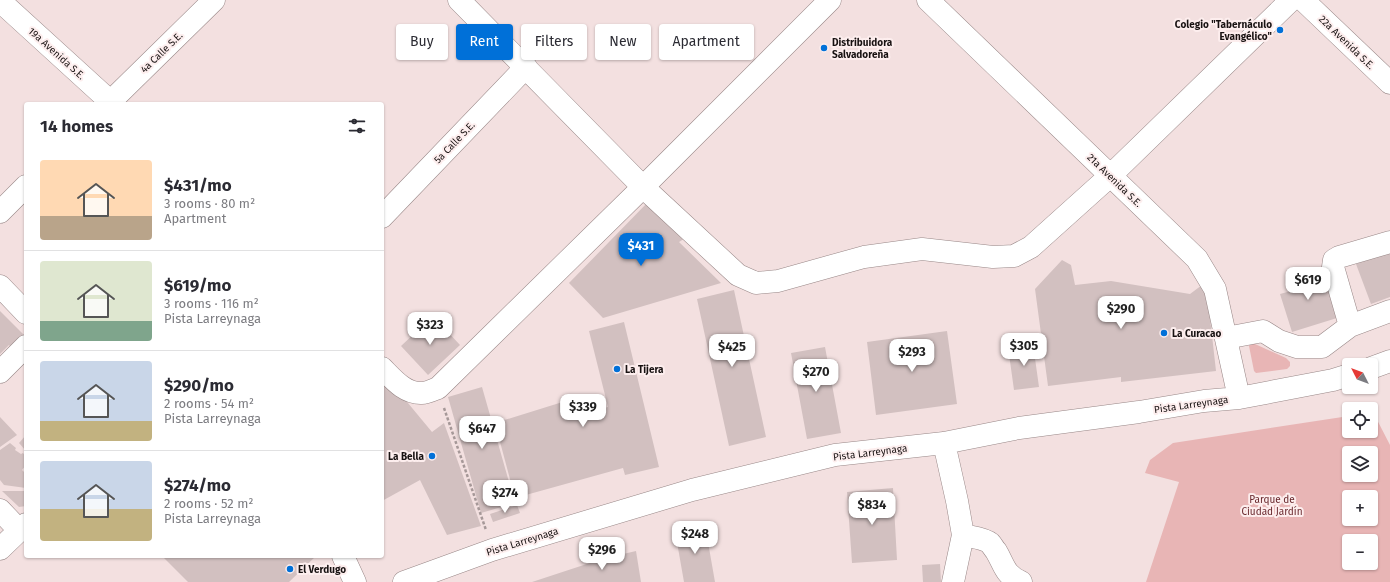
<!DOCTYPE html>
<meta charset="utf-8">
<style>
:root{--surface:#fff;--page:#f7f7f7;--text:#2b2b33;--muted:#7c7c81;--line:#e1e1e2;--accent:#0070d8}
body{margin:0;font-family:"Fira Sans",sans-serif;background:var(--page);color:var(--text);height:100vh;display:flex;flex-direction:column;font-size:15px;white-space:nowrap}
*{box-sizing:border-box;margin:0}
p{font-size:13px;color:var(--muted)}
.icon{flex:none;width:22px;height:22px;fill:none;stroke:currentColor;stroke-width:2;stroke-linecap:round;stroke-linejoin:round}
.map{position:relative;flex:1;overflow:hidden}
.side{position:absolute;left:24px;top:102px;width:360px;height:456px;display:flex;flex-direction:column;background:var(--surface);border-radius:4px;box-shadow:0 1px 3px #0004}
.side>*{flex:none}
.banner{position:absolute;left:396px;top:24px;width:380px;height:36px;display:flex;gap:8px}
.needle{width:26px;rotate:312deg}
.fabs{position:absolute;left:1342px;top:358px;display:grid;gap:8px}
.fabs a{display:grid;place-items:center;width:36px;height:36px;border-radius:4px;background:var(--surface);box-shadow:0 1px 3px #0004;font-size:20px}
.price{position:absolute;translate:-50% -34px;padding:0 9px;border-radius:8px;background:#fff;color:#222;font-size:13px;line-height:26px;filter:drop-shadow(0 1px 2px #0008)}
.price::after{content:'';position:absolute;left:50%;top:24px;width:12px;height:9px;margin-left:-6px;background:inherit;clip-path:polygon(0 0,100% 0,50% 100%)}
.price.on{background:var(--accent);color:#fff}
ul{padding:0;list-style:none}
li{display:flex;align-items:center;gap:12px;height:100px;padding:0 16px}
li+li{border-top:1px solid var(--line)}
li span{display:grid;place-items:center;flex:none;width:112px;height:80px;border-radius:4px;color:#555}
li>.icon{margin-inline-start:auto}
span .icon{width:48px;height:48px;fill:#fffc;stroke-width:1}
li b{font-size:17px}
h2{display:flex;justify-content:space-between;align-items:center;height:48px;padding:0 16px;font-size:17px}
.pill{padding:0 14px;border-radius:4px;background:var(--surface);box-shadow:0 1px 3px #0004;font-size:14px;line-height:36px}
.pill.on{background:var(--accent);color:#fff}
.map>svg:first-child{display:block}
.green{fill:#e8b5b5;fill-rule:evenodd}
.building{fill:#d2c0c0}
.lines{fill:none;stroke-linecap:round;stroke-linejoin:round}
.minor-casing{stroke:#988787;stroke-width:23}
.path{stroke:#a69898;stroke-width:2.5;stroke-dasharray:3 2;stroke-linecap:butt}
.minor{stroke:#fff;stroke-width:22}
.poi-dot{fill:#0070d8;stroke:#fdeeee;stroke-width:1.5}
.labels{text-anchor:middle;stroke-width:4;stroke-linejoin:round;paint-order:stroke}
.poi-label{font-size:10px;font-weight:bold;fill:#181212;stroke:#fdeeee;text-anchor:start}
.street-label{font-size:10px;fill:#181212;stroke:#fdeeee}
.park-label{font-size:10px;fill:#68272c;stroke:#fdeeee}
</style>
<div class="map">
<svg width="1390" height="582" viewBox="0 0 1390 582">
<rect width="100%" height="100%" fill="#f3e0e0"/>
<path class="green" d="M1250,344H1255L1286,358L1290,362V366L1287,369L1256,373L1254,371L1249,346Z
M1371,412H1373L1390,445V582H1146L1179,482L1145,473L1150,460L1173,443L1349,416V431H1371ZM1349,453H1371V475H1349ZM1349,497H1371V519H1349ZM1349,541H1371V563H1349Z"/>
<path class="building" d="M649,201L687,237L679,242L721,283L603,318L569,283Z
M1390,252V297L1371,304L1356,264Z
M1062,260L1071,265L1075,285L1111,281L1190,294L1206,282L1216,371L1121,382V377L1048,386L1035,289Z
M1322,269L1337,318L1292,332L1280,294L1291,291L1288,280Z
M734,290L766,437L729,446L697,299Z
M0,311L26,337L14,351L9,345L0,354Z
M433,316L460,345L428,375L401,346Z
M624,322L659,467L625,475L623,468L515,498L495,423L569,400L574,416L608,407L589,331Z
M947,331L957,404L876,415L867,342Z
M1033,344L1039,387L1014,390L1008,347Z
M825,347L841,433L807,439L791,353Z
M393,385L432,432L444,423L481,526L447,535L420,480L382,501V387Z
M482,387L515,503L481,513L448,397Z
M0,417L17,435L0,447Z
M26,435V451L19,443Z
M10,443L16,448L15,450L21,454L23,453L26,457V465L22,470L26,474V506L19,507L2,491H24L26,488L4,485L0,480V450Z
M893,488L897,560L852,563L847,492Z
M517,505L520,513L493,522L490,514Z
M705,525L715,582H684L675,531Z
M636,551L641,582H532L602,559Z
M166,556H316L289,582H188L164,558Z
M940,564L941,582H923L922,565Z"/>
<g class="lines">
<g class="minor-casing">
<path id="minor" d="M459,0L643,187L738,275L756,283L778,281L864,257L922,249L993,257L1014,256L1031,247L1110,176L1291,0
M928,0L1197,259L1215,289L1239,398
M1303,0L1390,83
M0,1L113,104
M108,104L214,0
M0,212L26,186
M382,217L526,67
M0,286L26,313
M1350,326L1333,267L1334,260L1339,257L1390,242
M1226,338L1263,331L1279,341L1297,347H1322L1350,326L1390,311
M382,368C393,379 405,394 422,393C427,393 433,390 438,388L643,187L830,0
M1371,368L1390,361
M0,372L26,346
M944,443L957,501L963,535L953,582
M0,510L19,530
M963,535C971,537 984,538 990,543C992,545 994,549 996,551C1005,566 1004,574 1021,582
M0,549L26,524
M343,556L355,582
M404,582L492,550L692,490L835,455L944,443L1019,428L1139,412L1204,401L1239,398L1333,380L1349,375"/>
</g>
<path class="path" d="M444,408L486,530"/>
<use href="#minor" class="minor"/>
</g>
<g class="poi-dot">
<circle cx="1280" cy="30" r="4"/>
<circle cx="824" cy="48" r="4"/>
<circle cx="1164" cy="333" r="4"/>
<circle cx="617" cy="369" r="4"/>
<circle cx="432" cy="456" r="4"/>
<circle cx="290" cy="569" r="4"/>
</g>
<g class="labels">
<g class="poi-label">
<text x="1272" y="28" text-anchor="end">Colegio "Tabernáculo<tspan x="1272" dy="12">Evangélico"</tspan></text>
<text x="832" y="46">Distribuidora<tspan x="832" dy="12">Salvadoreña</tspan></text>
<text x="1172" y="337">La Curacao</text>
<text x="625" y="373">La Tijera</text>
<text x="424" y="460" text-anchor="end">La Bella</text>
<text x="298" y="573">El Verdugo</text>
</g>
<g class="street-label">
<text transform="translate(1347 42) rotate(44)" y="4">22a Avenida S.E.</text>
<text transform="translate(161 52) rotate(-44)" y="4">4a Calle S.E.</text>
<text transform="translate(57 53) rotate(42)" y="4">19a Avenida S.E.</text>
<text transform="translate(454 142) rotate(-46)" y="4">5a Calle S.E.</text>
<text transform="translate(1115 180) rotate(44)" y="4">21a Avenida S.E.</text>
<text transform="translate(1191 404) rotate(-8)" y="4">Pista Larreynaga</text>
<text transform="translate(870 452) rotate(-7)" y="4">Pista Larreynaga</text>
<text transform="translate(522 541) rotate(-17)" y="4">Pista Larreynaga</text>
</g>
<g class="park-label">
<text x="1272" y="503">Parque de<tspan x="1272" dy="12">Ciudad Jardín</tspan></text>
</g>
</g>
</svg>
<div class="fabs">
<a><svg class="needle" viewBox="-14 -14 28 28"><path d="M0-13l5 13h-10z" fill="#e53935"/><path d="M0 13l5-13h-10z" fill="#7c7c81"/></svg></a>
<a><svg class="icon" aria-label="locate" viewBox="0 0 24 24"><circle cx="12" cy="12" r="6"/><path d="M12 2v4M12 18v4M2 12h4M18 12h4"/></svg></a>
<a><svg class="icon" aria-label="layers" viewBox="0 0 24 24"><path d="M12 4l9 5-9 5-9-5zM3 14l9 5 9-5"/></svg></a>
<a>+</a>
<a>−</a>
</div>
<b class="price on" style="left:641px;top:267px">$431</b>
<b class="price" style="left:1308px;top:301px">$619</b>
<b class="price" style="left:1121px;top:330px">$290</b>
<b class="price" style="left:430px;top:346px">$323</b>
<b class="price" style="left:1024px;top:367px">$305</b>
<b class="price" style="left:732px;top:368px">$425</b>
<b class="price" style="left:912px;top:373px">$293</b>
<b class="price" style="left:816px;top:393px">$270</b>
<b class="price" style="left:583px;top:428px">$339</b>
<b class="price" style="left:482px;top:450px">$647</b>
<b class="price" style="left:505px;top:514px">$274</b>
<b class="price" style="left:872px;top:526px">$834</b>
<b class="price" style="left:695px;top:555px">$248</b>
<b class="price" style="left:602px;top:571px">$296</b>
<div class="banner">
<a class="pill">Buy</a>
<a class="pill on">Rent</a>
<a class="pill">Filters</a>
<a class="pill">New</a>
<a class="pill">Apartment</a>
</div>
<section class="side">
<h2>14 homes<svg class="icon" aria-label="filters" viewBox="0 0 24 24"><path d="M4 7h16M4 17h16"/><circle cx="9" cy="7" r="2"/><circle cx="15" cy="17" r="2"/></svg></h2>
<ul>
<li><span style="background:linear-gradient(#ffd9b3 70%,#b9a48a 0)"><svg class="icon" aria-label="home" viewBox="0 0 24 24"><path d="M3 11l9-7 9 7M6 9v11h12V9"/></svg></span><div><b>$431/mo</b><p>3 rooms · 80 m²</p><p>Apartment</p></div></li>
<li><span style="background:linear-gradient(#dfe7d0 75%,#7fa58c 0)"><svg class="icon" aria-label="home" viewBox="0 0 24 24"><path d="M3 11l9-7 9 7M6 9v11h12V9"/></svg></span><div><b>$619/mo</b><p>3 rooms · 116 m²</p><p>Pista Larreynaga</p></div></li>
<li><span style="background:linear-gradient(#c9d6e8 75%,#c2b280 0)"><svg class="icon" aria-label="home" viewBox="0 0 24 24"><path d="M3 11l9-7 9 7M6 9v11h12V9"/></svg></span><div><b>$290/mo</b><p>2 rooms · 54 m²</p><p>Pista Larreynaga</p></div></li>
<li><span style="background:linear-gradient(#c9d6e8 60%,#c2b280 0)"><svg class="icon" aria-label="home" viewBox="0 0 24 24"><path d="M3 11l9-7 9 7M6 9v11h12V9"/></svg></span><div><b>$274/mo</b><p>2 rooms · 52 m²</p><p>Pista Larreynaga</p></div></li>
</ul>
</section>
</div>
